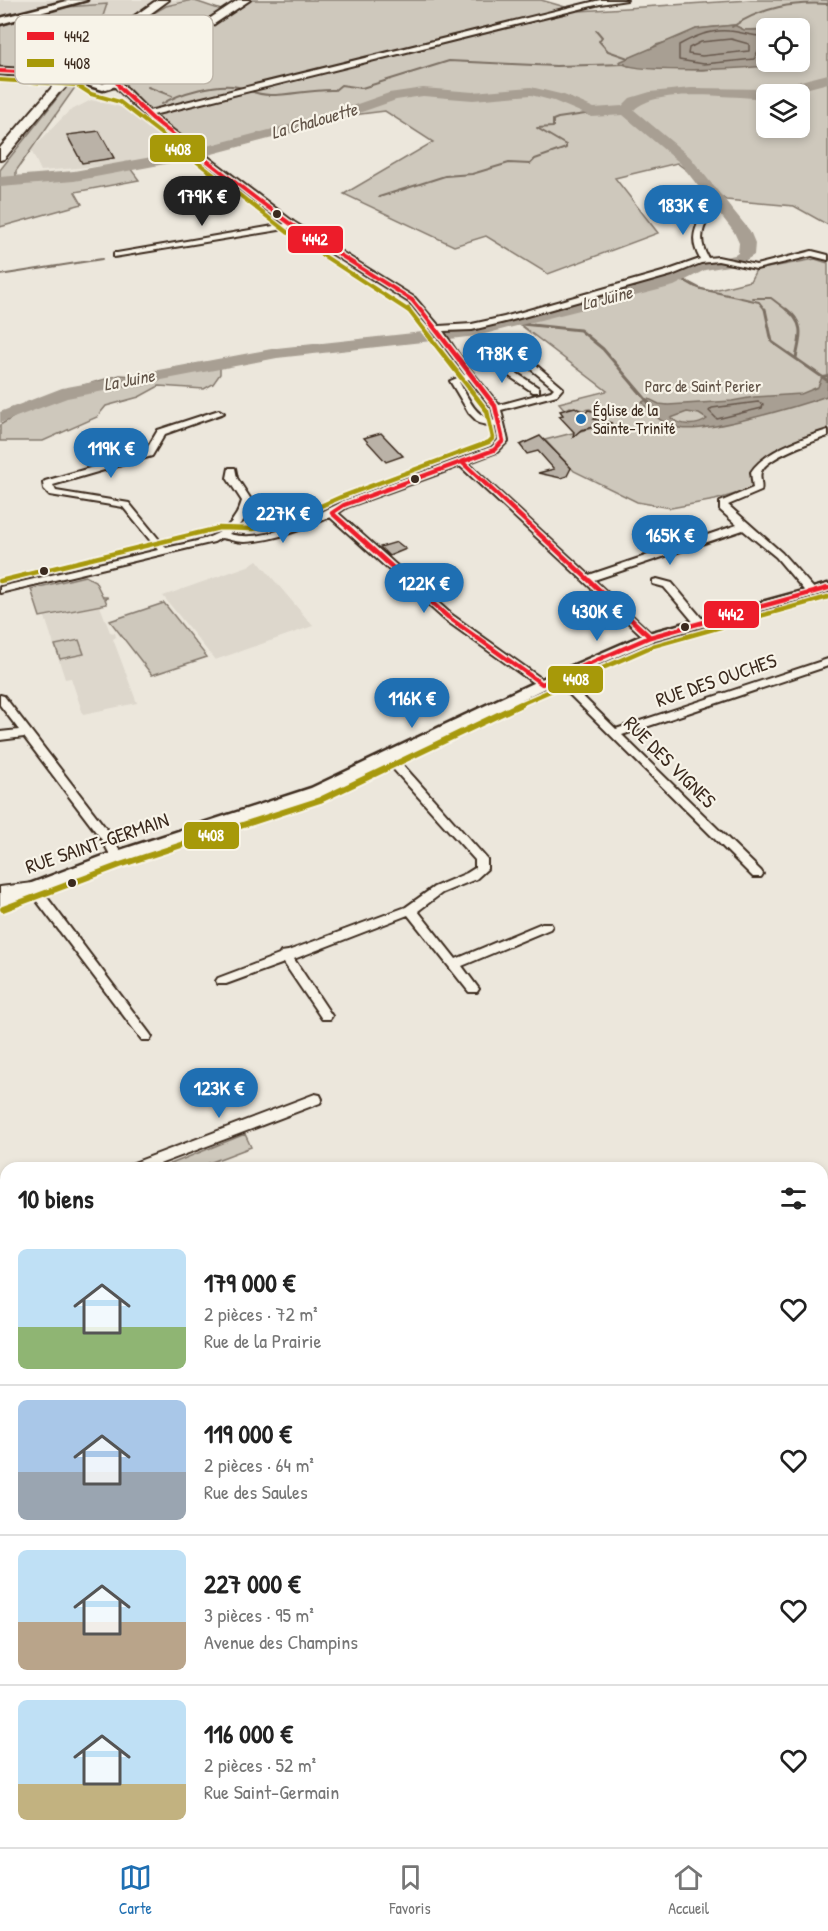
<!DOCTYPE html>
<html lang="fr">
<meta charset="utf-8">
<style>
:root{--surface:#fff;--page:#f6f6f6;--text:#222;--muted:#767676;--line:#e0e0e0;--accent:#1f6fb2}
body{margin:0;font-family:"Patrick Hand",sans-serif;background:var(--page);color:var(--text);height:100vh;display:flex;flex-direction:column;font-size:22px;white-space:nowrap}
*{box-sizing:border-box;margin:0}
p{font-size:20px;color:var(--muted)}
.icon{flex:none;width:33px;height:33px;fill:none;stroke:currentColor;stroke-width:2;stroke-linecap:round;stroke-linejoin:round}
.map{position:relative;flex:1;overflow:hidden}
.side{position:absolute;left:0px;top:1162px;width:828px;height:686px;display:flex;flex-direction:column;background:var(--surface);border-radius:18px 18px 0 0;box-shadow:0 3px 9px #0003}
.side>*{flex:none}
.tools{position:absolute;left:756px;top:18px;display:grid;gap:12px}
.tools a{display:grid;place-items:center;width:54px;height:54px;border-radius:9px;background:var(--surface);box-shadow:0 3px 9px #0003;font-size:30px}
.price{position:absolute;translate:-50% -51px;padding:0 14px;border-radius:21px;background:var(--accent);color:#fff;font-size:20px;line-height:39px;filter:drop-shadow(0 2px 3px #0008)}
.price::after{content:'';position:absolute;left:50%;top:36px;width:18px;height:14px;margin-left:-9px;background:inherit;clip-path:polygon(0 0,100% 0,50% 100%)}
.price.on{background:#222;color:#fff}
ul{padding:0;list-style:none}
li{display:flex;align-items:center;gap:18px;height:150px;padding:0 18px}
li+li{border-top:2px solid var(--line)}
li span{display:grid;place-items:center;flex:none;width:168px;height:120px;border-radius:9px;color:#555}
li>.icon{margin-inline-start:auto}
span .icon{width:72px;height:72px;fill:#fffc;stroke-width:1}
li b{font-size:26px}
h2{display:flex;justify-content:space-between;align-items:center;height:72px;padding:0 18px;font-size:26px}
.dock{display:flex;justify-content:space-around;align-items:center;height:84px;border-top:2px solid var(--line);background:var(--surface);font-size:16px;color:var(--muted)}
.dock a{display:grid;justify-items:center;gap:3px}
.dock .on{color:var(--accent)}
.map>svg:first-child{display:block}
.built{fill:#ddd7cc}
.green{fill:#cec8bc;stroke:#84796d;stroke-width:1.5;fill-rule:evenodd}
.water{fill:#a89f93;stroke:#7c7064;stroke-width:1.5;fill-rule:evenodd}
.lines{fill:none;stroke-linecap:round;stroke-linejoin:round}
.shore{stroke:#67594d;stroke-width:1.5}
.stream-far1{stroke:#7c7064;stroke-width:2}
.stream{stroke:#7c7064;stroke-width:3}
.river{fill:#a89f93;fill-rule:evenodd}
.building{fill:#bab2a7;stroke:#3b2a1e;stroke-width:1.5}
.street-casing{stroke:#3b2a1e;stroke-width:4}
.secondary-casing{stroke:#3b2a1e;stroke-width:5}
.primary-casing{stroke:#3b2a1e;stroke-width:4}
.street{fill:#f7f3e8;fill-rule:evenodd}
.secondary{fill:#f7f3e8;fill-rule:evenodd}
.primary{fill:#f7f3e8;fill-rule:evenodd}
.primary-bridge-casing{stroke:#3b2a1e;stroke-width:15;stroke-linecap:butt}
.primary-bridge{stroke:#f7f3e8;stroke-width:12}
.bus-1-far1-casing{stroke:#f7f3e8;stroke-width:7}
.bus-1-casing{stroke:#f7f3e8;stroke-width:8}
.bus-2-far2-casing{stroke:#f7f3e8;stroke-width:7}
.bus-2-far1-casing{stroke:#f7f3e8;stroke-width:8}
.bus-2-casing{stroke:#f7f3e8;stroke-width:10}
.bus-1-far1{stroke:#ed1c2a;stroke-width:4}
.bus-1{stroke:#ed1c2a;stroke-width:4.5}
.bus-2-far2{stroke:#a79909;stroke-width:4}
.bus-2-far1{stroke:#a79909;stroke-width:4.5}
.bus-2{stroke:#a79909;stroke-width:6}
.bus-dot{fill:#3b2a1e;stroke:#f7f3e8;stroke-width:2}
.poi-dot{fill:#1f6fb2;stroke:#f7f3e8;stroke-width:2}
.labels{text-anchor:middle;stroke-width:4.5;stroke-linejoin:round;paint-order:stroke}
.far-park-label{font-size:16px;fill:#605246;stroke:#f7f3e8}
.far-poi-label{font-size:16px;fill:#3b2a1e;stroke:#f7f3e8;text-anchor:start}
.far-water-label{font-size:18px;font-style:italic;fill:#615347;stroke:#f7f3e8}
.street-label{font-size:20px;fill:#3b2a1e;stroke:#f7f3e8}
.key{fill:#f7f3e8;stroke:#bfb7ab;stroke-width:1.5}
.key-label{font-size:16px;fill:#3b2a1e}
.line-badge{stroke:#f7f3e8;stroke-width:2}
.badge-label{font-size:16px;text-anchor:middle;font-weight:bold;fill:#fff}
</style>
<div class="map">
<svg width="828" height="1847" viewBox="0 0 828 1847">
<rect width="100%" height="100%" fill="#ece7dc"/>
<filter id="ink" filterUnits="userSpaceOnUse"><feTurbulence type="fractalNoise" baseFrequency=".0167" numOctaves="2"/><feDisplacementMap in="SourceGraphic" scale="12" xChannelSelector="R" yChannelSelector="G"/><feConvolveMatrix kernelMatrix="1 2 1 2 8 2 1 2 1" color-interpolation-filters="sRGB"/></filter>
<g filter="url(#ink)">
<path class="built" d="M0,0H192L166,6L126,29L100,25L106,4L66,7L0,26Z
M91,100L137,111L187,152L113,165L41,171L31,150L68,112Z
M257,560L313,626L215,660L163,596L248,566Z
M100,606L110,632L115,633L116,637L113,639L137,703L83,714L71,678L65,679L45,617Z"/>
<path class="green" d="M192,0L230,13L251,0H541L579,11L750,0H828V225L794,206L726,200L677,163L615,178L658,233L548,274L486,236L454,246L344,194L433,142L385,111L336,117L199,149L130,95L121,70L87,73L0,69V26L66,7L107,4L100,25L126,29L166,6ZM734,25L744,30L800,28V35L809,46L800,62L702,70L629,66L656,45L677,39L696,29ZM766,94H800V128H766Z
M76,82V86L16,171V177L35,182L127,164L139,180L75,192L82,204L0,227V170L69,83Z
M815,259L828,263V431L754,469L752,489L715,500L671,508L637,502L574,471L545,440L604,425L600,421L603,417L590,409L583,410L570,407L565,410L559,403L607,391L514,320L662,278H680L695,287L710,291L750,281L756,270Z
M181,368H220V374L213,384L204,389L159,386L139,397L106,406L97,417L43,441H0V425L52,394L120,375L133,376V385C146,390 164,371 181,368Z
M85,576L95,581L103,597H107L108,598L105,599L107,604L40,617L31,589Z
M164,603L207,657L152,675L110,621Z
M79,640L84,654L60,659L55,645Z
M245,1134L251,1147L196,1168H161Z
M822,1271L828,1277V1847H0V1274L6,1272V1842H822Z"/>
<path class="water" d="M734,25L744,30H766V52L762,55L766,58V62H792C770,69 634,75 619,62L696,29Z
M828,376L827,396C798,406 705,434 679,428C662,424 653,415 642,402L649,399L659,404L668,405L732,401L754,397L801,394L818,387L822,377ZM687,412L699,414L707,419C697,427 681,426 671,418Z"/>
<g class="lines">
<path class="shore" d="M766,36C753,37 742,32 729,31C712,29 693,37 679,45V60L704,64L754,59L759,49L766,46
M731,39L749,44V51L702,56L688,54L689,48L701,42Z
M758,402L763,404L762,408L717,419L709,411L712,408Z"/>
<path class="stream-far1" d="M732,27C762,7 793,2 828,4
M596,30L602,37L599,41L608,51L628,58
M148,87L172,96
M162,104C179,93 218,82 238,87C250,90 256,95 270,95C292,95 313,89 335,90L341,85L362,88L449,61L556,66L625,64
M379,197L445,176L472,174L509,163L530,164L535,159L566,148V145L537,128L553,127V120L558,118L592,113
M0,275L102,259
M680,278L701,289L759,302L766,311
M753,298H771L788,311"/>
<path class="stream" d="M765,309L772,342L828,381
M786,309C806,324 800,337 796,358
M512,323L580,330L603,349L649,403"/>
<path class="river" d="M828,74V83L786,94H766V97L755,98C725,97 656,88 634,110L690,157L750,231L755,243L754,255L740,264L705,270L674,286L477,336L277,358L67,398L0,423V412L62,388L277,348L477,326L662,278L693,264L735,255L738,253L739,243L734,232L680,163L623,115L592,117L554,101L531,95L473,100L423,96L396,100L333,122L197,158L74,181L0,187V177L74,171L196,149L323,116L389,93L423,88L473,92L531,87L564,95L594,108L622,106L630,98L650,92L691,88L769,89Z"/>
</g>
<path class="building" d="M99,131L114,158L82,163L67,135Z
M575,407L585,414L588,410L602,413L594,419L612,423L581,430L573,437L574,432L559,416L563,415L560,411Z
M381,433L403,456L386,462L364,438Z
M540,436L571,468L567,476L561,478L538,473L554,469L538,451L527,454L520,445Z
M397,542L406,549L389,556L380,547Z"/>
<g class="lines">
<g class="street-casing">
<path id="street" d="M600,0H627L600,4L153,115L295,223L415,298L439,326L472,324L504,317L666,271L700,259C692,244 692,233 701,218L699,212L688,198L692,196H695L707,212L709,218C700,232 700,243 708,258L718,257L756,265L812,251L828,255V260L812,256L756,269L718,261L701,263L672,275L509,321L472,330L443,331L461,358L515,347L563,388L557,395L501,410L508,441L497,452L468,463L589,575L737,525L720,510V502L753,488L751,472C764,451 805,437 828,430V436C814,441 766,457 761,472C759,478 763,485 761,491L728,505L782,553L816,591V595H808L776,557L743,530L594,580L655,637L654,639H646L460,466L347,507L338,513L452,615L546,682L547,684L546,686H538L444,619L330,517C305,529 273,541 244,542C236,542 229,539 221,538L214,542L0,593V587L158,550L123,507L50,495L44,489L43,483L45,481L145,452L158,430L216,411L219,410L224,413L165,434L152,456L53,485L56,491L129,503L166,548C189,542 221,540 234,518C238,513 240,507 242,501L227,478L229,468H235L237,478L252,501L243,521L229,534C269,544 308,517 343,502C391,482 442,466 491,448L498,440L496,427L479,423L469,413L450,381L465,375L434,331L409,302L291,228L114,257V253H117L285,224L150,121L113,85V81H119L149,111ZM510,352L554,388L551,391L499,405L464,362L482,358L533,392H539V388L491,356ZM469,379L491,407L495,421C475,417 469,399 459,382Z
M657,579L672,583L704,621L705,623L704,625H696L664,587L653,584V580Z
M828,659V666L622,735L761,871L763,874L761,877H753L552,677L557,674L561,675L616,729Z
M0,695L4,696L111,835L123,857L121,860H113L102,840L24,737L0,740V732L19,730L0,705Z
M390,754L394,755L487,859V869L476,879L442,893L418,911L456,959L542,923H550L552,926L550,929L462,966L479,989L477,992H469L408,915L294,959L332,1016L330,1019H322L284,963L226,984H218L216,981L218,978L279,955L281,952L288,951L406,907L434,887L467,873L475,868V860L386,761L384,758L386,755Z
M33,883L37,884L150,1034L152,1037L150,1040H142L30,892L0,895V887Z
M315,1094L320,1095L322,1099L320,1103L149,1168H129L131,1164Z
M6,1220V1232L0,1235V1223Z
M6,1689V1710L0,1712V1691Z"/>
</g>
<g class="secondary-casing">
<path id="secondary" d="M71,0H87L0,24V18Z
M0,68L80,73L105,72L122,79L116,86L103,90L90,86L78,79L0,74ZM91,78L111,80L103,84Z
M828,584V592L655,640L547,687L321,796L123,861L0,907V895L111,853L311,788L537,681L645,634Z"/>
</g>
<g class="primary-casing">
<path id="primary" d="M157,0H169L113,41L73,77H65V73L105,37Z
M238,0H250L156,63L121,81L117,82L111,79L148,59Z
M58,84L64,87L62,89L4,159L0,160V148L54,85Z"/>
</g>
<use href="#street" class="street"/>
<use href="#secondary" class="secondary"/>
<use href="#primary" class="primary"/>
<g class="primary-bridge-casing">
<path id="primary-bridge" d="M58,87L69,75"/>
</g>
<use href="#primary-bridge" class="primary-bridge"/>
<g class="bus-1-far1-casing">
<path id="bus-1-far1" d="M0,71L114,77L120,88L153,119L258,200L292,225L412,300L421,311"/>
</g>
<g class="bus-1-casing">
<path id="bus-1" d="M420,309L495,406L503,441
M503,441L494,450L344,505L332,513L448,617L542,684L650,637L828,588
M462,462L650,637"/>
</g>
<g class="bus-2-far2-casing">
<path id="bus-2-far2" d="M0,80L77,85L91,94L120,102L287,232L409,311"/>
</g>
<g class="bus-2-far1-casing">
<path id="bus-2-far1" d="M0,581L219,528L253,529L287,521L341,497L489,442L493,438L487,411L408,309
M518,705L653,646L828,597"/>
</g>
<g class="bus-2-casing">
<path id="bus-2" d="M3,909L120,865L320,800L521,704"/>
</g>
<use href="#bus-1-far1" class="bus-1-far1"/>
<use href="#bus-1" class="bus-1"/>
<use href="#bus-2-far2" class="bus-2-far2"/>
<use href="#bus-2-far1" class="bus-2-far1"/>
<use href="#bus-2" class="bus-2"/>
</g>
</g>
<g class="bus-dot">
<circle cx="277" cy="214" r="5"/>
<circle cx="415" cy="479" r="5"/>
<circle cx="44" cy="571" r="5"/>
<circle cx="685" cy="627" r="5"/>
<circle cx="72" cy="883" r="5"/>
</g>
<circle class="poi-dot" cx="581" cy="419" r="6"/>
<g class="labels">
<g class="far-park-label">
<text x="703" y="392">Parc de Saint Perier</text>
</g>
<g class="far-poi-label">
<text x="593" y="416">Église de la<tspan x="593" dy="18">Sainte-Trinité</tspan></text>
</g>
<g class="far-water-label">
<text transform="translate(314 121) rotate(-16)" y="6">La Chalouette</text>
<text transform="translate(607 298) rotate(-14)" y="6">La Juine</text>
<text transform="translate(129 380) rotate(-11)" y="6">La Juine</text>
</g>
<g class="street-label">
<text transform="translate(716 680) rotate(-19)" y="7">RUE DES OUCHES</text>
<text transform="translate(670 762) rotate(45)" y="7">RUE DES VIGNES</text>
<text transform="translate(97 843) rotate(-19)" y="7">RUE SAINT-GERMAIN</text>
</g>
</g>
<rect x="15" y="15" width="198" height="69" rx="9" class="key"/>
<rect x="27" y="32" width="27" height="8" fill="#ed1c2a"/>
<rect x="27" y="59" width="27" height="8" fill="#a79909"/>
<g class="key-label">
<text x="64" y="42">4442</text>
<text x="64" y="69">4408</text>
</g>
<g class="line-badge">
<rect x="149" y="134" width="57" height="29" rx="6" fill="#a79909"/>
<rect x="287" y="225" width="57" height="29" rx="6" fill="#ed1c2a"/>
<rect x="703" y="600" width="57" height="29" rx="6" fill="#ed1c2a"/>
<rect x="547" y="665" width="57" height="29" rx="6" fill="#a79909"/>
<rect x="183" y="821" width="57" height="29" rx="6" fill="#a79909"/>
</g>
<g class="badge-label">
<text x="178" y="155">4408</text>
<text x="315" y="245">4442</text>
<text x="731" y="620">4442</text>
<text x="576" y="685">4408</text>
<text x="211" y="841">4408</text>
</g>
</svg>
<div class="tools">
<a><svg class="icon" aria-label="locate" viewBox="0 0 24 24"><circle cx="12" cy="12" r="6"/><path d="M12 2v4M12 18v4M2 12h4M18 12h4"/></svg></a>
<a><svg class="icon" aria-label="layers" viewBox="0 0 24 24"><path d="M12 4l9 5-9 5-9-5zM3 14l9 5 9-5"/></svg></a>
</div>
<b class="price on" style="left:202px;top:227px">179K €</b>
<b class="price" style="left:683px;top:236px">183K €</b>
<b class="price" style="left:502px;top:384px">178K €</b>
<b class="price" style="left:111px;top:479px">119K €</b>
<b class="price" style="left:283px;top:544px">227K €</b>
<b class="price" style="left:670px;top:566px">165K €</b>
<b class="price" style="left:424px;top:614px">122K €</b>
<b class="price" style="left:597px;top:642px">430K €</b>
<b class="price" style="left:412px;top:729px">116K €</b>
<b class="price" style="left:219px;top:1119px">123K €</b>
<section class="side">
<h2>10 biens<svg class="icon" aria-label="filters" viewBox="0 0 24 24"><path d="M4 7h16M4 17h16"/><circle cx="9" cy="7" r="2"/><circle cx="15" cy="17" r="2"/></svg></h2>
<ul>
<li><span style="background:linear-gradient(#bfe0f5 65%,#8fb573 0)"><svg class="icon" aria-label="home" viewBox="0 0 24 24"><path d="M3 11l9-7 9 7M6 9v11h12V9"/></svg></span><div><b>179 000 €</b><p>2 pièces · 72 m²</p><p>Rue de la Prairie</p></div><svg class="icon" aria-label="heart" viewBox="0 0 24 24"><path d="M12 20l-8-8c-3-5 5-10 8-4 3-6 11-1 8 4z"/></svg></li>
<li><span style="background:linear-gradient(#a9c7e8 60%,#9aa5b1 0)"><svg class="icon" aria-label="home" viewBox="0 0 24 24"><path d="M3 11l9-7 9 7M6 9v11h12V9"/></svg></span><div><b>119 000 €</b><p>2 pièces · 64 m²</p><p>Rue des Saules</p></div><svg class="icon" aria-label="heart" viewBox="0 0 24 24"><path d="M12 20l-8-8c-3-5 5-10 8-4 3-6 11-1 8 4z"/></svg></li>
<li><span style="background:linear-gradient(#bfe0f5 60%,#b9a48a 0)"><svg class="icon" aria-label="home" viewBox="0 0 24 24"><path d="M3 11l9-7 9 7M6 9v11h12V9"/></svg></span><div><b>227 000 €</b><p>3 pièces · 95 m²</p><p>Avenue des Champins</p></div><svg class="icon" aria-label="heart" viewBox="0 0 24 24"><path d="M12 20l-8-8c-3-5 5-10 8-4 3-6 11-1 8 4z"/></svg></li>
<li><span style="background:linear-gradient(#bfe0f5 70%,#c2b280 0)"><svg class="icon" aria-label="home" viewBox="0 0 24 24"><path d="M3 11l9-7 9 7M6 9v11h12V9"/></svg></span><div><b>116 000 €</b><p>2 pièces · 52 m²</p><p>Rue Saint-Germain</p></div><svg class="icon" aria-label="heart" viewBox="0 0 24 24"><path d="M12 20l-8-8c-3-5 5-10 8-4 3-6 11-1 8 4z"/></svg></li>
</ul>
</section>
</div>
<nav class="dock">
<a class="on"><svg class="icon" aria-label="map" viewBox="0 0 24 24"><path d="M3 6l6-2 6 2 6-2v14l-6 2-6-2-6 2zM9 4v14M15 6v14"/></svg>Carte</a>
<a><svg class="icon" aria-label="saved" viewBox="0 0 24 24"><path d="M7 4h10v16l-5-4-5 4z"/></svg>Favoris</a>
<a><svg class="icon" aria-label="home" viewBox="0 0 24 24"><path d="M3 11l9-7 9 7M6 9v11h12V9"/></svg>Accueil</a>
</nav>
